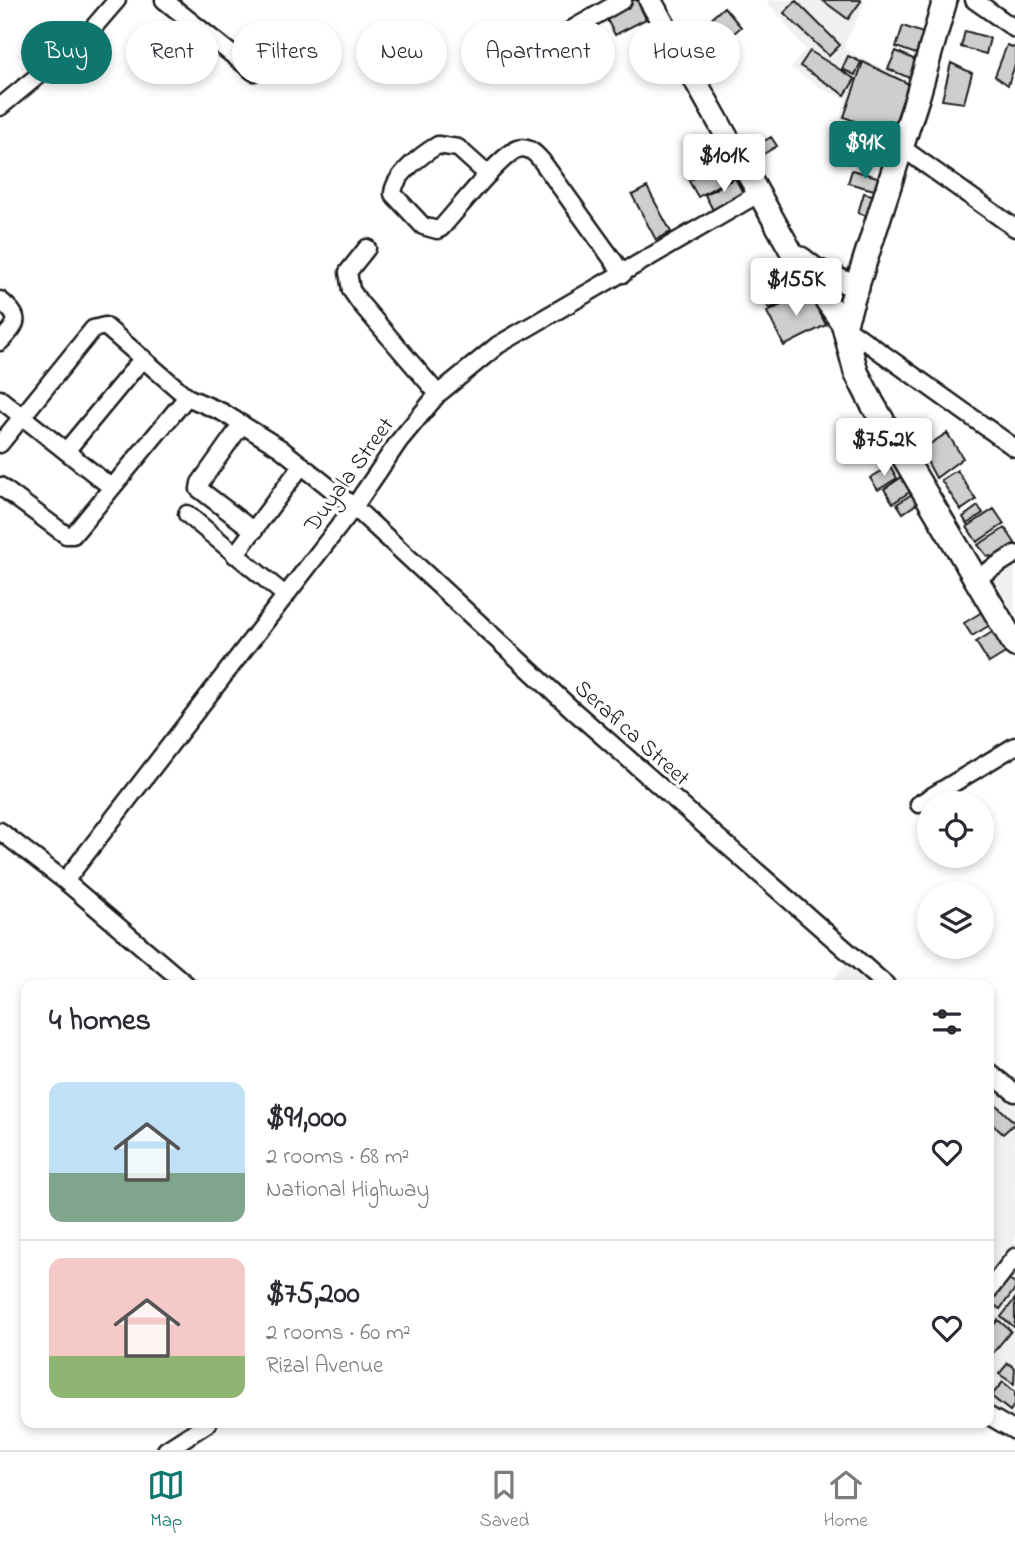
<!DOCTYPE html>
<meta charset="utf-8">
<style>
:root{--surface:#fff;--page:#f2f2f3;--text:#2b2b33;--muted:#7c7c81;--line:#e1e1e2;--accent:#0f766e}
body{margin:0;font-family:"Indie Flower",sans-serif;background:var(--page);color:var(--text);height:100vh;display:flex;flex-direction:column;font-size:26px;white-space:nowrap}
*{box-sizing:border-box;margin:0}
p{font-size:23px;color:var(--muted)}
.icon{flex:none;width:38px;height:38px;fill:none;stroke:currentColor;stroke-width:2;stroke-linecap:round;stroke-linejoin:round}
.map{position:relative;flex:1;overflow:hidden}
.sheet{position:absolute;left:21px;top:980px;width:973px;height:448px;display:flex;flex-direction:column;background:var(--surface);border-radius:14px;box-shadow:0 4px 10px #0003}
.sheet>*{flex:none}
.top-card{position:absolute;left:21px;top:21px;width:973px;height:63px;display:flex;gap:14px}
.tools{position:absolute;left:917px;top:791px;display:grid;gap:14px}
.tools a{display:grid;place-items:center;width:77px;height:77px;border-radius:50%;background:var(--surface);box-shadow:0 4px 10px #0003;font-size:35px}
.price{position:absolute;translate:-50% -60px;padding:0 16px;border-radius:7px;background:#fff;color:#222;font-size:23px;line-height:46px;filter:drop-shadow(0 2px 4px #0008)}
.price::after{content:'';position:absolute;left:50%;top:42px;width:21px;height:16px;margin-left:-10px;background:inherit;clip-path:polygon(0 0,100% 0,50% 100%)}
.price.selected{background:var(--accent);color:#fff}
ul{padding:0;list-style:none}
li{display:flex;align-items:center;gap:21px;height:175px;padding:0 28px}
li+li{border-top:2px solid var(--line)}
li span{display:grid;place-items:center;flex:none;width:196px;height:140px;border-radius:14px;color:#555}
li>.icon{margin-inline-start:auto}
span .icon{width:84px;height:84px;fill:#fffc;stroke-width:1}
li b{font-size:30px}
h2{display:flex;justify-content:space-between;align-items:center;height:84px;padding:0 28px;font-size:30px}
.pill{padding:0 24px;border-radius:32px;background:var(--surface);box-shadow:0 4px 10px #0003;font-size:24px;line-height:63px}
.pill.selected{background:var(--accent);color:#fff}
.tab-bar{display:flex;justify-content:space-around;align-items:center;height:98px;border-top:2px solid var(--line);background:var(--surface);font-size:19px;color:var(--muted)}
.tab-bar a{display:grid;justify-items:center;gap:4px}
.tab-bar .selected{color:var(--accent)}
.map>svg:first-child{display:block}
.built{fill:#f0f0f0}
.building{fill:#cecece;stroke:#1c1c1c;stroke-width:2}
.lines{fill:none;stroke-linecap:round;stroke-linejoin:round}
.minor-casing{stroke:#1c1c1c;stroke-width:21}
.major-casing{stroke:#1c1c1c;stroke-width:26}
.highway-casing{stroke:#1c1c1c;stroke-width:28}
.minor{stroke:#fff;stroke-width:16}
.major{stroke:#fff;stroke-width:21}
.highway{stroke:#fff;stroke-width:23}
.labels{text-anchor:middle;stroke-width:7;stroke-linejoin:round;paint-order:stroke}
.street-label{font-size:23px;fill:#1c1c1c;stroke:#fff}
</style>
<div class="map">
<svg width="1015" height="1450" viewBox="0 0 1015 1450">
<rect width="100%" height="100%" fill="#fff"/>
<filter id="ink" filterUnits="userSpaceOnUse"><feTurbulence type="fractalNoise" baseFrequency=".0143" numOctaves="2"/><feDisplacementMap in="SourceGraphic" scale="14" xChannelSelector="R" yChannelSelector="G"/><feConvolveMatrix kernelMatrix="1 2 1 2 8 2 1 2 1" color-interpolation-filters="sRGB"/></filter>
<g filter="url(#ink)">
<path class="built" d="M766,0H866L844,45L846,50L911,82L894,139L839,121L846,98L827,92L791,68L805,49Z
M1015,562V616L993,577Z
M848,962L876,985H828Z
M989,1078L1015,1100V1422L989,1408Z"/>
<path class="building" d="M627,0H637L646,19L615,35L603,12Z
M822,0H860L861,1L848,19Z
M796,1L840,45L829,56L784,13Z
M724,7L741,27L715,50L698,30Z
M903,26L923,33L916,54L896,47Z
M965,31L990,38L986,54L961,47Z
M1007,45L1015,48V65L1008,85L995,76Z
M810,51L855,79L845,95L800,66Z
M896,51L920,62L912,79L888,69Z
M848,56L861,62L855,75L842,69Z
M863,62L909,84L893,128L890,127L888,134L844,117Z
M951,63L972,73L964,103L942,100Z
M771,137L777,146L755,159L749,150Z
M726,159L736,175L698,197L689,181Z
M852,170L881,178L878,191L848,183Z
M735,178L743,193L713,210L705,195Z
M647,187L671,232L656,240L632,195Z
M864,193L876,196L870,217L858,213Z
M785,268L799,293L769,309L756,284Z
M809,291L826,325L784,346L767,312Z
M947,433L963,458L936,478L921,450Z
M890,466L897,478L878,490L870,478Z
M957,470L976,500L961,510L941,480Z
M902,477L911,491L893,503L884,489Z
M912,494L918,503L903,513L897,504Z
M978,506L983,513L967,524L963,517Z
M994,509L1004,524L977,542L967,527Z
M1005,528L1015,543L995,557L987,556L978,545Z
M982,612L990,625L972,636L964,623Z
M994,631L1007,652L989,663L976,642Z
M989,1098L1015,1123L1003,1134L989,1121Z
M1005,1277L1015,1284V1289L1000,1309L989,1301V1298Z
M1015,1299V1326L1014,1327L1001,1317Z
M998,1320L1011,1331L989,1358V1330Z
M1008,1363L1015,1368L1014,1384L999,1374Z
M1003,1382L1015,1392V1404L1010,1411L991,1396Z"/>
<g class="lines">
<g class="minor-casing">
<path id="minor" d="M164,0L254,72
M974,0L1015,29
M519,70L574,28L623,0
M0,107L86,36L117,0
M901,147L1015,228
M488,175L458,148L438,145C424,153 393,176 393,194L423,226L437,230L441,228C456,212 500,155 518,149C528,146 535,153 541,160L623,274
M367,248L348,272L351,290L360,303L438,394
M0,300C22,319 19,322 0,342
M844,326L1015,448
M0,399L111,487
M242,424L200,483L199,489L254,531
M0,444L93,329L105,326L187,397L222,412L280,448L354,507L574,711L886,985
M66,451L143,358
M0,486L66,535H73L187,397
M187,514L286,596
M235,555L302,465
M975,579L1015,554
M919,804L1015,746
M0,831L65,881L187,985
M65,881L354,507L399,441L438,394L498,345L758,194
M989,1072L1015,1093
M989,1290L1015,1257
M989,1416L1015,1431
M166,1450L208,1423"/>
</g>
<g class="major-casing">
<path id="major" d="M650,0L791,251L844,326
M801,258L815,269L858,288"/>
</g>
<g class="highway-casing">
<path id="highway" d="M945,0L918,95L844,326L856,372L872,403L1015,645"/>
</g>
<use href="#minor" class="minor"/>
<use href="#major" class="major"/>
<use href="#highway" class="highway"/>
</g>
</g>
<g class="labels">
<g class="street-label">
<text transform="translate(348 474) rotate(-54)" y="8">Duyala Street</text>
<text transform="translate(633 732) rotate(42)" y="8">Serafica Street</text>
</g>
</g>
</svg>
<div class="tools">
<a><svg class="icon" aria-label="locate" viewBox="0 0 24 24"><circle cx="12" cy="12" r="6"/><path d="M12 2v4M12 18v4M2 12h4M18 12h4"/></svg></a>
<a><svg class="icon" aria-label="layers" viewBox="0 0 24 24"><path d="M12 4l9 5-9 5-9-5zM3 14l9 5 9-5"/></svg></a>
</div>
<b class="price selected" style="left:865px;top:181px">$91K</b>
<b class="price" style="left:724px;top:194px">$101K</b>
<b class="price" style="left:796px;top:318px">$155K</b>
<b class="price" style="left:884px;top:478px">$75.2K</b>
<div class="top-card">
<a class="pill selected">Buy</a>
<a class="pill">Rent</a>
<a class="pill">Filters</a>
<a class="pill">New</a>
<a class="pill">Apartment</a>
<a class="pill">House</a>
</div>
<section class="sheet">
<h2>4 homes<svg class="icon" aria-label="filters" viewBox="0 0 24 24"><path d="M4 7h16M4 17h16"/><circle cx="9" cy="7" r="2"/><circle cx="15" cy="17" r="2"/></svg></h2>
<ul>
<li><span style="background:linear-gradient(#bfe0f5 65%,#7fa58c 0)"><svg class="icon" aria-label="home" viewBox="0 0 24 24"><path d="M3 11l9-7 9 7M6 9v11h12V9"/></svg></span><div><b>$91,000</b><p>2 rooms · 68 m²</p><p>National Highway</p></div><svg class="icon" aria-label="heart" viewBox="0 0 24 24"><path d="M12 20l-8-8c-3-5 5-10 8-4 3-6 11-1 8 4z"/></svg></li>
<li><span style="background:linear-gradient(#f6c9c9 70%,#8fb573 0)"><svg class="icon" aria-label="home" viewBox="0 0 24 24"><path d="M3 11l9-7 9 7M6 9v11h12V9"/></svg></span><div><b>$75,200</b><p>2 rooms · 60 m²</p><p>Rizal Avenue</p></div><svg class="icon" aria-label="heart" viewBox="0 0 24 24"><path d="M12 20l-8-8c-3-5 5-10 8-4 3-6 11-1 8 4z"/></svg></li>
</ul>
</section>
</div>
<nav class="tab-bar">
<a class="selected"><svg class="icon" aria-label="map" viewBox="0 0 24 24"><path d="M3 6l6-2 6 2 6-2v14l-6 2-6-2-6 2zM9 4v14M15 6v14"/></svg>Map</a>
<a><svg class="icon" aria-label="saved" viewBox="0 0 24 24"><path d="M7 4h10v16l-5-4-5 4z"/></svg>Saved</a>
<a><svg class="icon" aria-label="home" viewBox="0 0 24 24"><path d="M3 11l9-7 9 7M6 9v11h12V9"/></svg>Home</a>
</nav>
